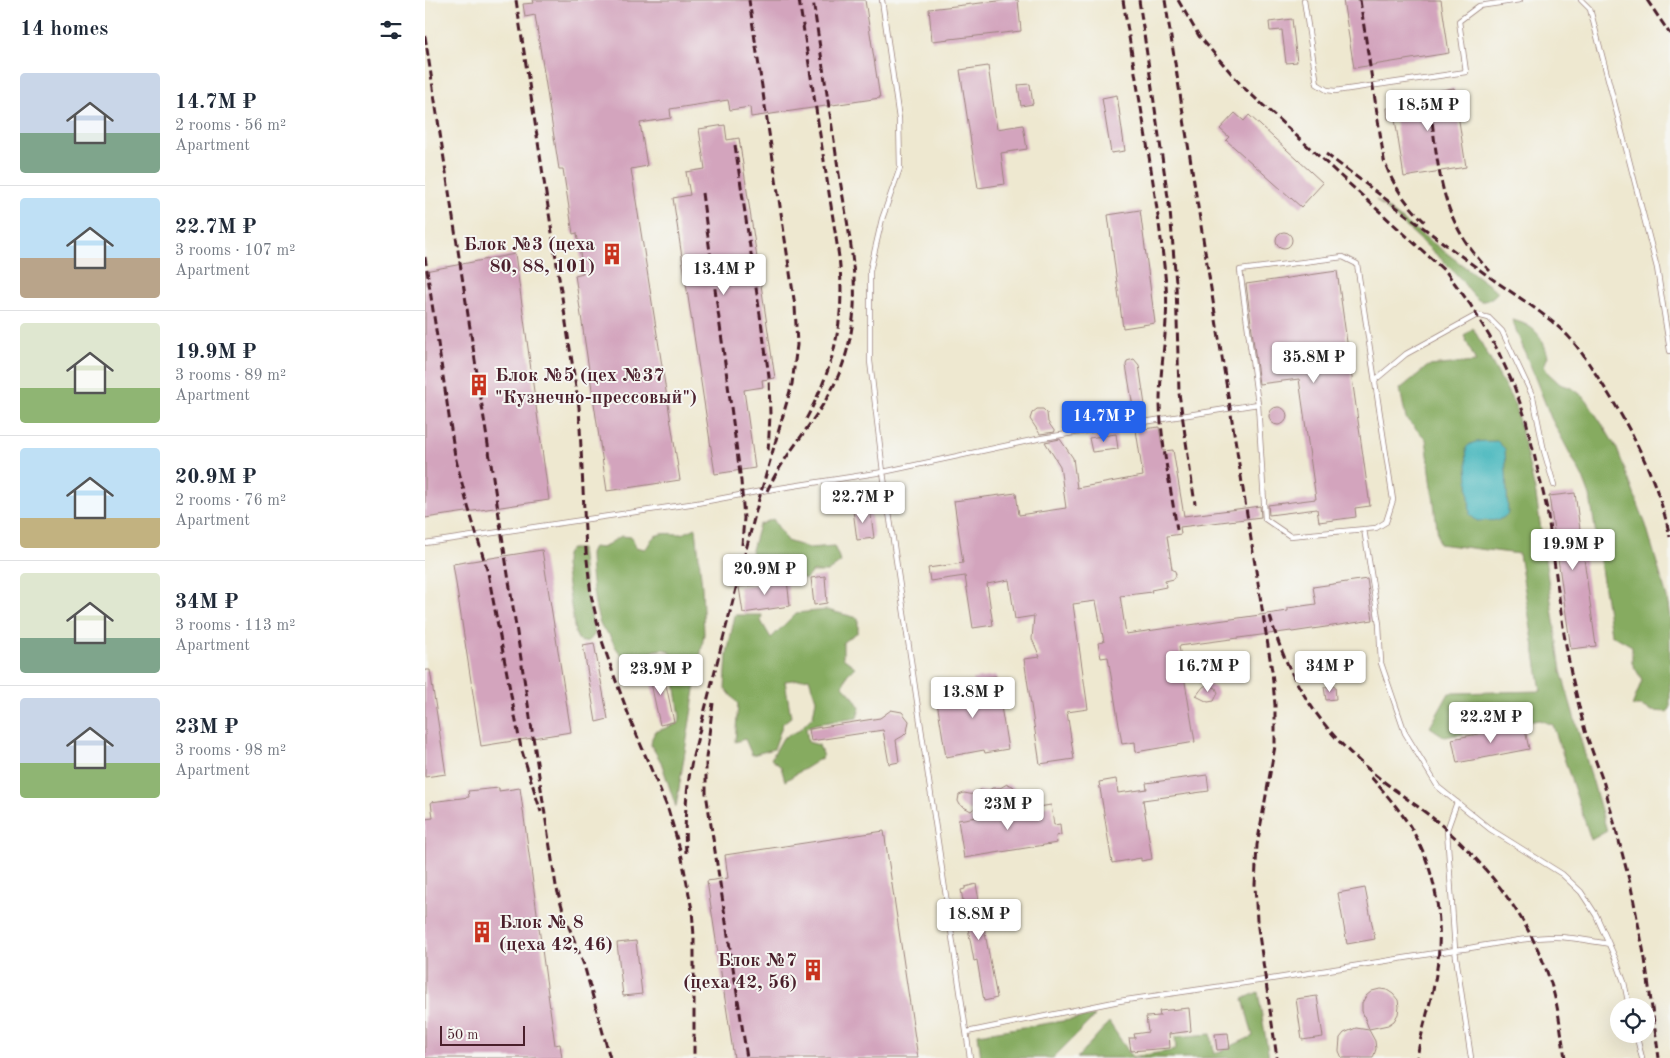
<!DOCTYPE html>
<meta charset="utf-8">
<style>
:root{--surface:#fff;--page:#f2f2f3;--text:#1f2937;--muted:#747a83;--line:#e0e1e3;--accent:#2563eb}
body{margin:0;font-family:"Old Standard TT",serif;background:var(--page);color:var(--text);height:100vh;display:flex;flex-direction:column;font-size:19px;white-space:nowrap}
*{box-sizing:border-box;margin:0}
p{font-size:16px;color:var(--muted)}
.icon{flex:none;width:28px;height:28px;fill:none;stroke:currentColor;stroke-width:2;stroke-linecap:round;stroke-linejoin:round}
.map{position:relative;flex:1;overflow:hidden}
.sheet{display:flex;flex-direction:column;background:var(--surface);width:425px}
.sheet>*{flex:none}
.tools{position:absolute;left:1185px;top:998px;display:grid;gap:10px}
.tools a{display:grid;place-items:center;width:45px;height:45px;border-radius:50%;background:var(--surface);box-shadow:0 5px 20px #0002;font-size:25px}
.scale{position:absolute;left:15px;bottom:12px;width:85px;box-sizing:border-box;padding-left:5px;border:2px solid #4a1f2b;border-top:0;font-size:14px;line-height:18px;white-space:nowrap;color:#4a1f2b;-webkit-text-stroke:4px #f6f6f2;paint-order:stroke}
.price{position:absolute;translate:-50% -42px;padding:0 11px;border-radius:5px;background:#fff;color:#222;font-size:16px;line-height:32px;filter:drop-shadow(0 1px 2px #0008)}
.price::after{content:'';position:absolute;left:50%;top:30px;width:15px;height:11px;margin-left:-8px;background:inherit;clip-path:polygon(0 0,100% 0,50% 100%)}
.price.active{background:var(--accent);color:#fff}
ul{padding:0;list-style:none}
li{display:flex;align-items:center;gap:15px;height:125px;padding:0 20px}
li+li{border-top:1px solid var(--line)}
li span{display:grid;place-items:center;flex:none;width:140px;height:100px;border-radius:5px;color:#555}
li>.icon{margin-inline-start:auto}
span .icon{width:60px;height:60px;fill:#fffc;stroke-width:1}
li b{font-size:21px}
h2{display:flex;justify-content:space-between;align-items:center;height:60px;padding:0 20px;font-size:21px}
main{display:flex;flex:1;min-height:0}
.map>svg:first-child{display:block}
.forest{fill:#86ab61;stroke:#686546}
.water{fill:#48b8be;stroke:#496c74}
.building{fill:#d3a4bd}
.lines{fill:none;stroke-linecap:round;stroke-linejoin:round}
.lane-casing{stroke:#9c847e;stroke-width:6}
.lane{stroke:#fff;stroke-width:4.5}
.rail{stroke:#4a1f2b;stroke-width:3;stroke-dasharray:8 4;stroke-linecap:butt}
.labels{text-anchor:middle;stroke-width:4;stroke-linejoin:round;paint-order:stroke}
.poi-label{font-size:19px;font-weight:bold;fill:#4a1f2b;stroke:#f6f6f2;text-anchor:end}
</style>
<main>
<section class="sheet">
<h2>14 homes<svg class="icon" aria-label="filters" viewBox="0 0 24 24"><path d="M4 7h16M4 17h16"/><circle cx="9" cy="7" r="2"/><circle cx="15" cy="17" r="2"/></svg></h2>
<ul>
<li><span style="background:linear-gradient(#c9d6e8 60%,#7fa58c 0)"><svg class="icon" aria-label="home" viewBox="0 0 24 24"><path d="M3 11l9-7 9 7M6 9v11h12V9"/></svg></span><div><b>14.7M ₽</b><p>2 rooms · 56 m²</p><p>Apartment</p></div></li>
<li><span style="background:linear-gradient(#bfe0f5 60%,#b9a48a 0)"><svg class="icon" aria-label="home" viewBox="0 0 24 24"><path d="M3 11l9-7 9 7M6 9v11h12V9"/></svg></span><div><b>22.7M ₽</b><p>3 rooms · 107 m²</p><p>Apartment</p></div></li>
<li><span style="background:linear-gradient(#dfe7d0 65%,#8fb573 0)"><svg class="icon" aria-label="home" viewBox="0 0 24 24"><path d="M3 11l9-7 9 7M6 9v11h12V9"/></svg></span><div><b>19.9M ₽</b><p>3 rooms · 89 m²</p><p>Apartment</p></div></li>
<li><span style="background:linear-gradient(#bfe0f5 70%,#c2b280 0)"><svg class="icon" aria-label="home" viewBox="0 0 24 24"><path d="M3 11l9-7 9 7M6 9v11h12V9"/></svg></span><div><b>20.9M ₽</b><p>2 rooms · 76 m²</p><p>Apartment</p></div></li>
<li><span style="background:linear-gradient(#dfe7d0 65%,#7fa58c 0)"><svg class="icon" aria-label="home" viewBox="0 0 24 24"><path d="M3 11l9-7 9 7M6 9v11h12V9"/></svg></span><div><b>34M ₽</b><p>3 rooms · 113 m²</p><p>Apartment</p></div></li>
<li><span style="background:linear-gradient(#c9d6e8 65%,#8fb573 0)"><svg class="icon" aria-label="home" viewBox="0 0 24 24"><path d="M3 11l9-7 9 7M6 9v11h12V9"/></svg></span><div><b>23M ₽</b><p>3 rooms · 98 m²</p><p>Apartment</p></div></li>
</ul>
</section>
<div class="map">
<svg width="1245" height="1058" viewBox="0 0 1245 1058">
<rect width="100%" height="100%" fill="#f6f6f2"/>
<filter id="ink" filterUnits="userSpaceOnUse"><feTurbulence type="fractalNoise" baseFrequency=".02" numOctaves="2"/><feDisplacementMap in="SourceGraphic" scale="10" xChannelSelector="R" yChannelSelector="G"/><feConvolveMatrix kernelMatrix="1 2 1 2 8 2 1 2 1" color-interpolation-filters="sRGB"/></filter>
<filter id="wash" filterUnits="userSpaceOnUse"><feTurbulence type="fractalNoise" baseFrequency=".0096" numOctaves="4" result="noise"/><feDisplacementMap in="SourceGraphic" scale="20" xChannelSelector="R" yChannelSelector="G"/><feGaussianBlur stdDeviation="1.12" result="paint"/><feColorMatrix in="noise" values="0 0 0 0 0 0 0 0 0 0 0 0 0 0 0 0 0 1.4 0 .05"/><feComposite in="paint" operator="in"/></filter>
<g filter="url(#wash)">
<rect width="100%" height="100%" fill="#eee8d0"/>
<path class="forest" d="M951,200L1072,291V293C1069,297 1061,302 1056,301C1049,300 1038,281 1033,276C1007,249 979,225 951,200Z
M1087,320C1109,325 1117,335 1123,356L1119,366L1123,373L1135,384L1147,388L1159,397L1179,427L1192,449L1221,525L1242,598L1245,619V709L1242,712L1227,711L1216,706H1207L1217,680L1207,663V646L1186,634L1165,496L1159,480L1126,418Z
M1048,328L1090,405L1111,495L1136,671L1182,831L1166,840L1128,725L1114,720L1020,737L1005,727L1024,693L1116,691L1094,554L1014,544L1001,439L981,419L975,389L1003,366L1051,362L1039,336Z
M348,519L362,541L384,548L409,546L416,562L402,572H387L380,580L370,571L361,575L333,579L321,571L334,525Z
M271,528L277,587L279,634L251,807L236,762L226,745L227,738L230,732L254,723L255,717L246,654L244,651C232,645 220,658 207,658C195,658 191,648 186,638C184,633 179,631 177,627C169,614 165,569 165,554L168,547L177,548L196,536L207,537L211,547L220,549C225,545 225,539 230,536C239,532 247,534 255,534C261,533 266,530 271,528Z
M146,549H156L161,593L170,634L164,641L157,642L153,639L150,633L140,565C140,558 140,553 146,549Z
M402,610L433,618V632L418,642V658L430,667L422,675L418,686L429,698L435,708L432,718L391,724L381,728L383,742L394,745L398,757L360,781L356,767L346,759L358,738L373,731L388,716L391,700L384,678L360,681L366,717L358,723L349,749L327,755L320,739L310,742L313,704L300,688L302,654L310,615H337L336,621L346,638L371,613Z
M833,992L844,1058H652L684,1022L707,1057L751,1050L750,1037L786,1034L789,1054L828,1036L818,999Z
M670,1016L628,1058H556L553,1034Z"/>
<path class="water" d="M1072,441L1080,449L1083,513C1077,523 1062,520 1052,521L1045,515L1041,448C1047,439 1062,442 1072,441Z"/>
<g id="blocks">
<path class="building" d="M108,0H440L455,98L326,117L325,107L305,110L303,100L245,109L246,118L215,123L222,166L206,169L255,480L182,491L150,275L158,273L152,233L148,234L138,169H134L110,15L100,17L98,4L109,3Z
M582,0H593L596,31L507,41L504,9Z
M918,0H1016L1024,53L929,68Z
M867,19L872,62L861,63L857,30L845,31L844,22Z
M563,66L572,129L598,125L602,149L576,153L580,184L553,188L535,70Z
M605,84L608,104L596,106L593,85Z
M1029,88L1041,167L979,177L970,119H963L962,108L968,107L967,98Z
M692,95L700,151L686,153L677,98Z
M810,113L819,121L824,115L898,183L876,207L801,140L804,137L795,129Z
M300,125L302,140L314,138L350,378L337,380L338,387L319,390L330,468L290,474L248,198L265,195L261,172L280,169L274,129Z
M715,210L730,323L698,328L683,215Z
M851 240a8 8 0 1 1 16 0a8 8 0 1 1-16 0Z
M90,254L124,500L0,518V271Z
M912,271L945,506L930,508L931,517L894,522L892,509L844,515L843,505L891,499L874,379L834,384L821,284Z
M709,359L714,365L720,405L708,407L701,365L702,361Z
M844 416a9 9 0 1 1 18 0a9 9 0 1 1-18 0Z
M612,409H618L622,413L623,422L630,432L615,434L605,419L607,413Z
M734,427L738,451L748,450L759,516L835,506L836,517L755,527L756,534L742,536L747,569L750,571L751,575L749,579L740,581L741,587L726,590L727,592L695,596L701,634L863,611V608L891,604L888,587L942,579L948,620L867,632L866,631L754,646L770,742L711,752L710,742L697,744L683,657L676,658L673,643L679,642L671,601L648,604L663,709L642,712L649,759L615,764L599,659L615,657L607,639L609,616L590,619L584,580L562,584L568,625L548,628L540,576L505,581L503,568L538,563L529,501L591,493L594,515L641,508L635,466L620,442L635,439L648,458L652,488L718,476L711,430Z
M691,434L693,449L667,452L664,438Z
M1150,493L1171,646L1146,649L1124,496Z
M445,508L449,538L432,540L428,510Z
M117,550L146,732L56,746L28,564Z
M400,576L402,603L389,605L386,578Z
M362,580L365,606L318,613L314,587Z
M169,643L183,719L171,722L158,645Z
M237,666L249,722L235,725L223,669Z
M0,670H5L21,774L0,777Z
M571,676L583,749L560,753L559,750L521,757L511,696L550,689L548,679Z
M783,684L791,688L793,693L789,701L783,702L771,696L778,687Z
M910,686L911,699L901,700L899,687Z
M466,710L477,712L484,721L482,732L478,736L471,740L474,762L464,764L458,730L386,741L384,729L455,718Z
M1099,725L1104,749L1032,763L1027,739Z
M782,775L784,791L718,800L727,859L716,861V858L687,863L674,782L691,779L693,793L722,789L721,783Z
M582,784L588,786L590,791L589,795L582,802L562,797L546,811L535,805L533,801L534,795L539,793L550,795L554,790L562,792L567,788H575Z
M74,788V791L95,788L130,1045L135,1044L137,1058H0V819L8,818L6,802L44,797L43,791Z
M626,805L629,825L635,824L636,835L631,836L632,843L539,858L533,820Z
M459,831L493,1058H309L282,881L303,878L300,855Z
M551,884L572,998L559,1001L552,960L549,961L536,890L540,889V887Z
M940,888L950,939L922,944L913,893Z
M211,941L217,994L198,996L192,943Z
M955,989L962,990L968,994L973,1000L974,1007L973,1014L969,1021L963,1025L944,1029L937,1011V1003L941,996L947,991Z
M892,996L898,1037L877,1040L871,999Z
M764,1008L766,1031L744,1034L745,1048L706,1051L704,1038H710L709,1034L723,1032L721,1017L735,1016L734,1011Z
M931,1028L944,1030L950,1041L951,1049L948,1058H917L914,1051L915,1038L919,1033Z
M803,1033L805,1049L792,1050L790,1034Z"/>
</g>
</g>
<g filter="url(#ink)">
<use href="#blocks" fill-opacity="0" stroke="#9c847e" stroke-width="1"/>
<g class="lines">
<g class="lane-casing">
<path id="lane" d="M457,0L474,119L475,168L457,219L445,271V361L458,472L545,1058
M879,0L892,84L902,90L910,91L1041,72L1034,21L1054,6L1095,0
M1156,0L1165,9L1232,268L1245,351
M950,380L981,354L1052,315L1064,318L1077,331L1108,397L1119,451L1129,485
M939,529L954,624L956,663L980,733L1013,787L1065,829L1137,874L1156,892L1171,915L1191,960L1199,982L1204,1006
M0,543L272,503L342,490L458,472L617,438L833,404L815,270L918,257L932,264L968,500L961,522L951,528L865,536L840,519L833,404
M1032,802L1022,830L1030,950C1063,946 1097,937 1130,937C1148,937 1166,941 1184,944
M542,1032L694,1001L840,980L1030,950L1046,1058
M1211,1034L1217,1058"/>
</g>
<use href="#lane" class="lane"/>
<path class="rail" d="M91,0L154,407L161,551L166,595L176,638L188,673L207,724L243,809L256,853L267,910L269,936V1058
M374,0L414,257C421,319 409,368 380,421
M698,0C713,95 732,190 741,285C744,325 735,363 735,403C736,445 746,488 752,530
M714,0L745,211L751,283L754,393L770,504
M740,0L847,671L850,705V746L832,845L830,885L832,921L852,1058
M753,0L774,36L818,87L1022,273L1045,304L1072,349L1089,386L1101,420L1122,509L1139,634L1146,673L1160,731L1179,784L1206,887L1220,959L1234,1058
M935,0L959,160C967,184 981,204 1000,222
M1222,0L1245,34
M0,36L131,886L140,917L159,965L185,1058
M1004,99C1014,167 1013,220 1065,271
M310,145L344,376L345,415L343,453
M901,154C952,192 1003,232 1055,270C1084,292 1117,310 1143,336C1155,349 1164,364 1174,379C1206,428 1233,480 1245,537
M277,193L316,481L319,518L317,545
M0,257L30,456L42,503L63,573L96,748L116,812
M342,491C362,448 399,414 416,369C442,301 424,237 413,168C405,112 396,56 388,0
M845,616C862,677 894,727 942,768C967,790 998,808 1023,831C1073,877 1115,934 1131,1002C1135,1020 1137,1039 1140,1058
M288,703L281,758V793L322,1058
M946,777C960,793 975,810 986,828C1013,873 1020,928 1010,980C1005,1006 996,1032 992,1058
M261,853C259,819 261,789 268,756L334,499L367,384L372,345L370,306L324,0"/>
</g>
</g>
<defs>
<g id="building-bare" transform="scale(1.725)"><path d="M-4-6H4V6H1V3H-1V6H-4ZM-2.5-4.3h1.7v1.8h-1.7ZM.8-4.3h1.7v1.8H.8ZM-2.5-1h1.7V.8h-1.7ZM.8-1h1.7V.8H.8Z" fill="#c8321e" stroke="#f6f6f2" stroke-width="2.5" paint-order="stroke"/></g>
</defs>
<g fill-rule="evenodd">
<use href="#building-bare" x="187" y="254"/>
<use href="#building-bare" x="54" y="385"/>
<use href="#building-bare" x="57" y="932"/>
<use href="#building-bare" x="388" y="970"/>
</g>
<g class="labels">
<g class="poi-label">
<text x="170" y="250">Блок №3 (цеха<tspan x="170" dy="22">80, 88, 101)</tspan></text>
<text x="70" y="381" text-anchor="start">Блок №5 (цех №37<tspan x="70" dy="22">"Кузнечно-прессовый")</tspan></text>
<text x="74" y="928" text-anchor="start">Блок № 8<tspan x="74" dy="22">(цеха 42, 46)</tspan></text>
<text x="372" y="966">Блок №7<tspan x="372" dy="22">(цеха 42, 56)</tspan></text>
</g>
</g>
</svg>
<div class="tools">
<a><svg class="icon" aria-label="locate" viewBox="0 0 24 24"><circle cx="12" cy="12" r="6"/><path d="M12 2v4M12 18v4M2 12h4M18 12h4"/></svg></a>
</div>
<div class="scale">50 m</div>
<b class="price" style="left:1003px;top:132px">18.5M ₽</b>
<b class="price" style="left:299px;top:296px">13.4M ₽</b>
<b class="price" style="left:889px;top:384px">35.8M ₽</b>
<b class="price active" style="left:679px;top:443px">14.7M ₽</b>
<b class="price" style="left:438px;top:524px">22.7M ₽</b>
<b class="price" style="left:1148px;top:571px">19.9M ₽</b>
<b class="price" style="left:340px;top:596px">20.9M ₽</b>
<b class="price" style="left:783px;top:693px">16.7M ₽</b>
<b class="price" style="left:905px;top:693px">34M ₽</b>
<b class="price" style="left:236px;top:696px">23.9M ₽</b>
<b class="price" style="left:548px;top:719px">13.8M ₽</b>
<b class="price" style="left:1066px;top:744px">22.2M ₽</b>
<b class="price" style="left:583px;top:831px">23M ₽</b>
<b class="price" style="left:554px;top:941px">18.8M ₽</b>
</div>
</main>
